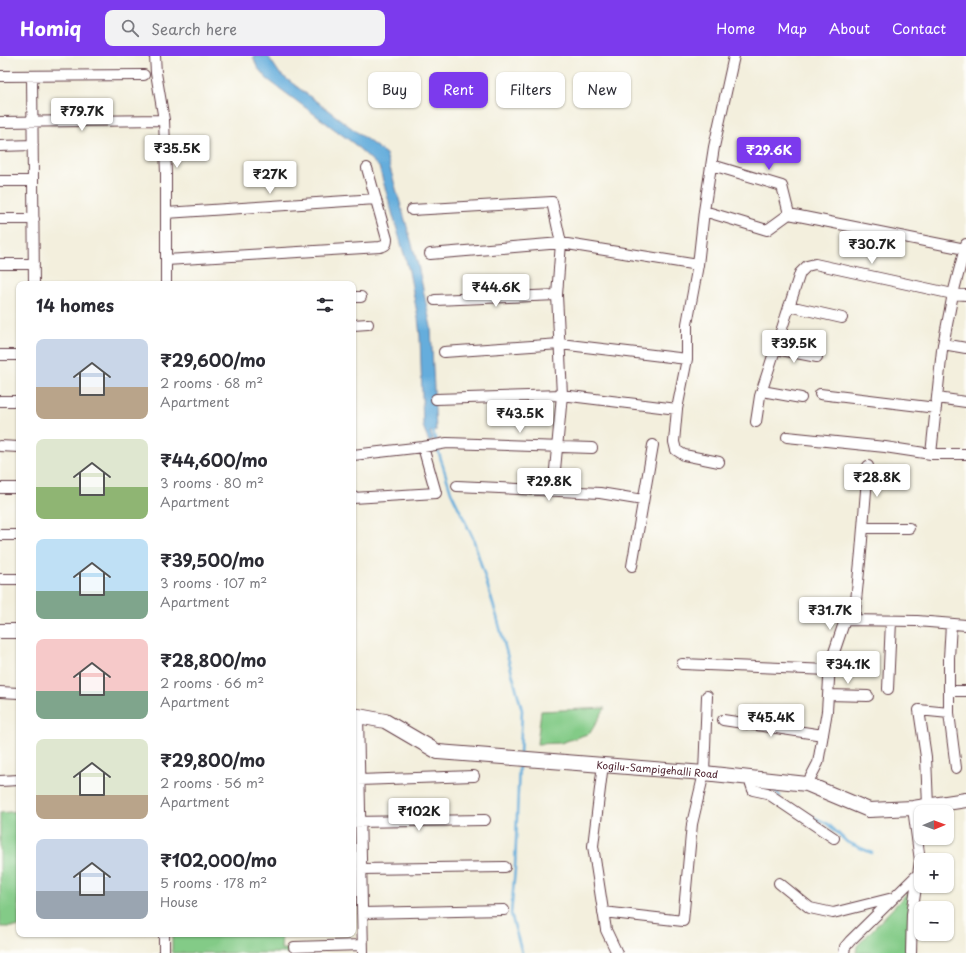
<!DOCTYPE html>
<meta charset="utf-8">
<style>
:root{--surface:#fff;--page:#f2f2f3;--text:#2b2b33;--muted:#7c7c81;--accent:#7c3aed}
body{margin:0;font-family:"Playpen Sans",sans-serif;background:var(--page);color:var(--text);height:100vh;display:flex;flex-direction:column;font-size:15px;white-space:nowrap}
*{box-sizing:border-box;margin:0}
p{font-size:13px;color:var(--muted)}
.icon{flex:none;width:22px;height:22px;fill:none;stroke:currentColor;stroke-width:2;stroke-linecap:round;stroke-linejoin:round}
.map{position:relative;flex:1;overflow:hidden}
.drawer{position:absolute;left:16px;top:225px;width:340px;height:656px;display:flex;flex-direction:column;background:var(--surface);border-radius:8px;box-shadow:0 1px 3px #0004}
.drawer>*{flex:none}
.banner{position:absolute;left:368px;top:16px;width:380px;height:36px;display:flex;gap:8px}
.needle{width:26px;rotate:89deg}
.controls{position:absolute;left:914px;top:749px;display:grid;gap:8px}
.controls a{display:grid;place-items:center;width:40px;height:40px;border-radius:8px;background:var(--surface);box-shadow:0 1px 3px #0004;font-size:20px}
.price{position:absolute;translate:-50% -34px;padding:0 9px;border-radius:4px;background:#fff;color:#222;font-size:13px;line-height:26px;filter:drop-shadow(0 1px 2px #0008)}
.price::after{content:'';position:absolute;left:50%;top:24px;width:12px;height:9px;margin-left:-6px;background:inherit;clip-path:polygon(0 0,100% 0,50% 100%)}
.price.current{background:var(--accent);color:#fff}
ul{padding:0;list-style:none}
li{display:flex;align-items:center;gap:12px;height:100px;padding:0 20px}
li span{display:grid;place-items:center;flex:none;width:112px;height:80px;border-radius:8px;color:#555}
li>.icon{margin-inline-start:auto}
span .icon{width:48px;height:48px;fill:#fffc;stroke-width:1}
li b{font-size:17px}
h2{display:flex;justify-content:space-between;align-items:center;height:48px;padding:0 20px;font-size:17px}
.chip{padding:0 14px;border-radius:8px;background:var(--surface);box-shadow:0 1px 3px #0004;font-size:14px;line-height:36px}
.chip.current{background:var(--accent);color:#fff}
header{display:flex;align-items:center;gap:24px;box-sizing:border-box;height:56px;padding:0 20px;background:var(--accent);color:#fff}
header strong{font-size:19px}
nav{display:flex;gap:22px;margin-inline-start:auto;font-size:14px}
.search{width:280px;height:36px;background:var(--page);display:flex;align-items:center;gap:10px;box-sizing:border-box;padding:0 14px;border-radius:8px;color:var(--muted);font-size:15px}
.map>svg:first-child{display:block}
.green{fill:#83cb87;stroke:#667559}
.water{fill:#65addc;stroke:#586684}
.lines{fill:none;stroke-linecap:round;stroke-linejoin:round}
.stream{stroke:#65addc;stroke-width:2.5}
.street-casing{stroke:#633e46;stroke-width:12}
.secondary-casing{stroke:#633e46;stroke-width:16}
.street{stroke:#fff;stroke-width:10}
.secondary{stroke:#fff;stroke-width:14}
.labels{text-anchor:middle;stroke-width:3.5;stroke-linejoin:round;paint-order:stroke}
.street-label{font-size:10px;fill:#4a1f2b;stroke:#fdfcf7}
</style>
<header>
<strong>Homiq</strong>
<div class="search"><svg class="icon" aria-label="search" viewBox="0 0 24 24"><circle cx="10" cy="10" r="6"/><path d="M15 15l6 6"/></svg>Search here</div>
<nav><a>Home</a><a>Map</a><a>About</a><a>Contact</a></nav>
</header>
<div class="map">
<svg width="966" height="897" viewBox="0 0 966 897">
<rect width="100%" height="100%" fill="#fdfcf7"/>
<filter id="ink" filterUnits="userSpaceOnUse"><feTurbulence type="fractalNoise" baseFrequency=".025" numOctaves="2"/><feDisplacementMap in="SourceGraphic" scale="8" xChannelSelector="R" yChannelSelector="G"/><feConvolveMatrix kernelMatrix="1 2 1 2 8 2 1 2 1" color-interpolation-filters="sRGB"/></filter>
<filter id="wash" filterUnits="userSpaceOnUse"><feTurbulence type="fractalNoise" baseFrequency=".012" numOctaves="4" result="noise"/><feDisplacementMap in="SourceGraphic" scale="16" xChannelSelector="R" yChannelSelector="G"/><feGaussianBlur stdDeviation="0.9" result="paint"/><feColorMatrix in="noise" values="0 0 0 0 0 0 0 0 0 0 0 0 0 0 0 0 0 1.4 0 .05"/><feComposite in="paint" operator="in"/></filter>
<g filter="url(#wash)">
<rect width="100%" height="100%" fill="#f3efdd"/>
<path class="green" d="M605,652L590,677L561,687L537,688L541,655Z
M19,755V871H0V757Z
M911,833L907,897H856L857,890Z
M172,878H282L281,893H312V897H172Z"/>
<path class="water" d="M253,0H268L280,18L386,98L418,209L431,271L436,375L430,376L433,384L429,386L423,370L420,280L418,262L409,215L379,111L353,87L267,23L257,11Z"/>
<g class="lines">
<path class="stream" d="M432,372L436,386
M437,391L451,436L473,482L497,561L522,654L520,698
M519,707L515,813L511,858L522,897
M770,729L780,740
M807,758L828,768L847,786L872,797"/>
</g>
</g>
<g filter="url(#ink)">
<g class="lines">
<g class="street-casing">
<path id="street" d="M155,0L156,17L164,64L166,118V228
M0,20L144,19
M32,20L34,228
M0,66L164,64
M0,90L33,89
M712,109L782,130L789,158
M0,125H33
M412,154L552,146L561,187L557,239L562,339L553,435
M704,155L714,91L734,0
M166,157L376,143
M0,163H34
M966,188L953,238L966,239
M430,198L561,187L698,209
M166,204L380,191C385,190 387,189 387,183L367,112
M0,208H34
M353,241H361
M435,244L557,239
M789,250L842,262
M353,269L368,268
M943,288L966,292
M776,293L817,301
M444,296L560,288L687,303
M0,299H19
M762,335L801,342
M820,338L936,352
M937,342L966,346
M436,343L562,339L677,353
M0,345H19
M756,366L760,340L800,217L807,210L815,208L953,238L942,294L931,398
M787,381L885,391L931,398H966
M0,390L19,391
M353,399L423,391L447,387L592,392
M719,406L684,399L676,394L674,386L677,353L687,303V268L698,209L704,155L767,174L789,158L965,193
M457,430L600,437L643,444
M0,432H19
M353,442L436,437L423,391
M863,472H909
M0,479H19
M632,510L653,389
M0,523H19
M854,564L861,496L868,410
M682,608L829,614
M888,633L891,565
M949,635H966
M0,636L19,637
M828,639L868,640
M949,657L956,712
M358,659L363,897
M723,664L823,679
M603,708L593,790L606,874L617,897
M749,722L753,734L767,737L834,782
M359,724L474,720
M0,725L19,724
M807,728L818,707L827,655L830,608L845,564L917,565L966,569
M928,750L926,701L919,654L949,657V602L951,568
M353,766L485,764
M361,813L505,811
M779,827L810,852L833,857L893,842
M603,856L683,865L692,768L704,717L707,640
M362,857L504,854
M164,878V897
M294,891L362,889
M844,897L845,891L850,885L918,818
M911,897L912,858L920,805L913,752"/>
</g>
<g class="secondary-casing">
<g id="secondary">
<path d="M0,575H19"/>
<path id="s1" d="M353,659L385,665L438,696L704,717L807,728L869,754L913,752L966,744"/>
</g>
</g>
<use href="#street" class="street"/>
<use href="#secondary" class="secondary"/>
</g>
</g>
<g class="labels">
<g class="street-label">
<text dy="4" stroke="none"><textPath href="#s1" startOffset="314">Kogilu-Sampigehalli Road</textPath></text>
</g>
</g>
</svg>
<div class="controls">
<a><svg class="needle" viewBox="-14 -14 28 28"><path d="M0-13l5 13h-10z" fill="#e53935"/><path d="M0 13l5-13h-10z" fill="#7c7c81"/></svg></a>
<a>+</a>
<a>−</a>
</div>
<b class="price" style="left:82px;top:76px">₹79.7K</b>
<b class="price" style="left:177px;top:113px">₹35.5K</b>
<b class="price current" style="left:769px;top:115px">₹29.6K</b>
<b class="price" style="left:270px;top:139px">₹27K</b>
<b class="price" style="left:872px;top:209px">₹30.7K</b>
<b class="price" style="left:496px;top:252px">₹44.6K</b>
<b class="price" style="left:794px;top:308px">₹39.5K</b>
<b class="price" style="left:520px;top:378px">₹43.5K</b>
<b class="price" style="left:877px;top:442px">₹28.8K</b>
<b class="price" style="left:549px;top:446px">₹29.8K</b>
<b class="price" style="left:830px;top:575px">₹31.7K</b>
<b class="price" style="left:848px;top:629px">₹34.1K</b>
<b class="price" style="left:771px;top:682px">₹45.4K</b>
<b class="price" style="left:419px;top:776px">₹102K</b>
<div class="banner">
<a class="chip">Buy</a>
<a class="chip current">Rent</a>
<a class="chip">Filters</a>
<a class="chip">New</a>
</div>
<section class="drawer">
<h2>14 homes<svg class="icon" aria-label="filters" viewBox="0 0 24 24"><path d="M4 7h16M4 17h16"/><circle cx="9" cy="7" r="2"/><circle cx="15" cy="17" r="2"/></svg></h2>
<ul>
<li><span style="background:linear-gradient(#c9d6e8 60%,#b9a48a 0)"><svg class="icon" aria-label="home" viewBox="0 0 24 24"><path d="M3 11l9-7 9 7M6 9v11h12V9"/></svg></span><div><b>₹29,600/mo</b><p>2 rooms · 68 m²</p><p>Apartment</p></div></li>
<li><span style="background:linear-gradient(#dfe7d0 60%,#8fb573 0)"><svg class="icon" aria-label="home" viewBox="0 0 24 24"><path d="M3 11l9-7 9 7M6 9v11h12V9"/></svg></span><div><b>₹44,600/mo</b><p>3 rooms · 80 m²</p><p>Apartment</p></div></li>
<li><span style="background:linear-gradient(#bfe0f5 65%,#7fa58c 0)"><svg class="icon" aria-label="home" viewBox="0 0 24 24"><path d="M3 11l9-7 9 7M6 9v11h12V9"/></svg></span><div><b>₹39,500/mo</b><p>3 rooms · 107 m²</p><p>Apartment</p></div></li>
<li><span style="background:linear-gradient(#f6c9c9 65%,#7fa58c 0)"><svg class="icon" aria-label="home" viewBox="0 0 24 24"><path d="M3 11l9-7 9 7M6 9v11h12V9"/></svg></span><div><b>₹28,800/mo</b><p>2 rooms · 66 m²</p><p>Apartment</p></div></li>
<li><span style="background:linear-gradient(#dfe7d0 70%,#b9a48a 0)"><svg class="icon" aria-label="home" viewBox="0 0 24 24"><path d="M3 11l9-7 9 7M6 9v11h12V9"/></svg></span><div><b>₹29,800/mo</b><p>2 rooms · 56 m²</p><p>Apartment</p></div></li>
<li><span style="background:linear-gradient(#c9d6e8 65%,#9aa5b1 0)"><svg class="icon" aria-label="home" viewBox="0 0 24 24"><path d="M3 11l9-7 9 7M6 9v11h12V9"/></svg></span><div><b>₹102,000/mo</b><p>5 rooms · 178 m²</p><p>House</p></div></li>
</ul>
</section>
</div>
